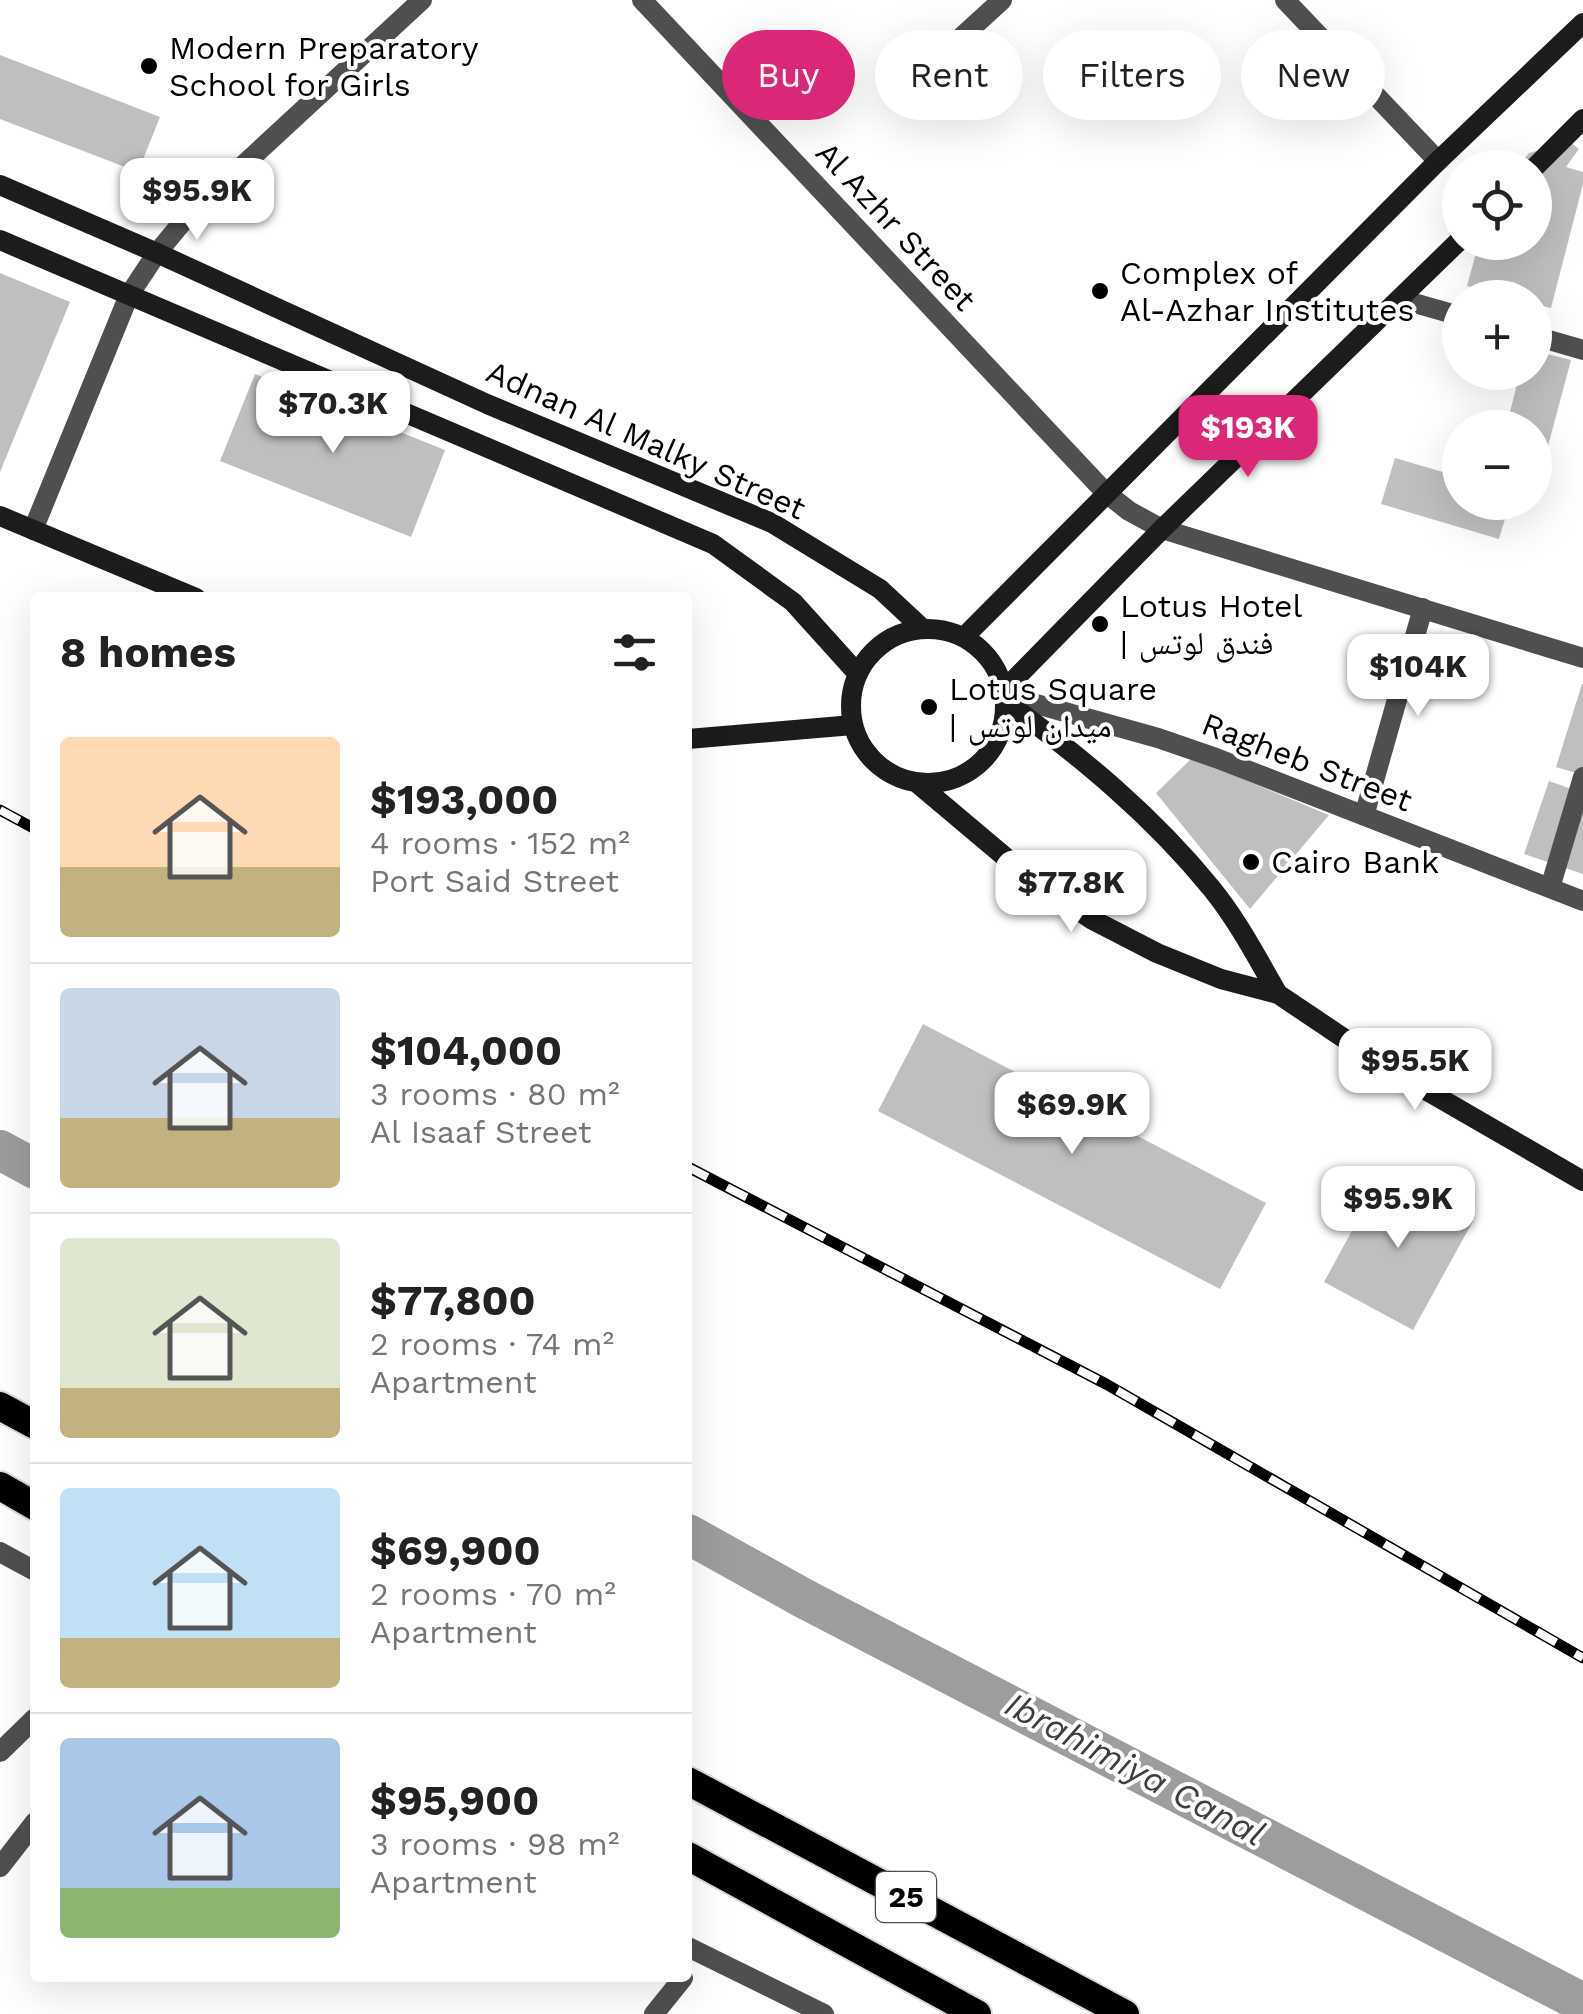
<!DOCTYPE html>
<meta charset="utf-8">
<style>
:root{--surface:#fff;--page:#f6f6f6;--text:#222;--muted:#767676;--line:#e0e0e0;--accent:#db2777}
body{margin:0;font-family:"Work Sans","Noto Naskh Arabic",sans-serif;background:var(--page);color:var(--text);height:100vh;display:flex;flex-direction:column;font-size:38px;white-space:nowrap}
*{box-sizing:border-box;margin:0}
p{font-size:32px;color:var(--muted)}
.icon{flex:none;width:55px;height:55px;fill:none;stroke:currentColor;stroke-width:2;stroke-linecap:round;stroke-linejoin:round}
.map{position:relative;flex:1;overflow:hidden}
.drawer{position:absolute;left:30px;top:592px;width:662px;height:1390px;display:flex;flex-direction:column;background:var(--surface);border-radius:10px;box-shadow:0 10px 40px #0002}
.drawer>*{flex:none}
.top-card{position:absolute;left:722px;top:30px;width:710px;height:90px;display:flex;gap:20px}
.tools{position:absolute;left:1442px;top:150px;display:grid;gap:20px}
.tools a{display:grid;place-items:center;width:110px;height:110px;border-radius:50%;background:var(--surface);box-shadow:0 10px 40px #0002;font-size:50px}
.price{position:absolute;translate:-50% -85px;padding:0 22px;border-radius:20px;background:#fff;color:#222;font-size:32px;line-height:65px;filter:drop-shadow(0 2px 5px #0008)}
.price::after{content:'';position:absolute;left:50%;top:60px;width:30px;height:22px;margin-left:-15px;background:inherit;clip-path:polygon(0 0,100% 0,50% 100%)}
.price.selected{background:var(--accent);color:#fff}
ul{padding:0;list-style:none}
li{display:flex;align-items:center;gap:30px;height:250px;padding:0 30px}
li+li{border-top:2px solid var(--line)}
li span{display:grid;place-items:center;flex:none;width:280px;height:200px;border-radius:10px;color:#555}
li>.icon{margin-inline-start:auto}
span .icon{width:120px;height:120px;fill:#fffc;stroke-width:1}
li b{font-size:42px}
h2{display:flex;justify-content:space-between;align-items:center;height:120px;padding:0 30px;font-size:42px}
.tag{padding:0 35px;border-radius:45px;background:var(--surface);box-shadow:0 10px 40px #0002;font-size:35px;line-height:90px}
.tag.selected{background:var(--accent);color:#fff}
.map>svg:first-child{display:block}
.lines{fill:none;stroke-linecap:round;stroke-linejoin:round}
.canal{stroke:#9d9d9d;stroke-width:40}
.building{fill:#bfbfbf}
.trunk-casing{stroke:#dbdbdb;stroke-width:32}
.service{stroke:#4f4f4f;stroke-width:20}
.minor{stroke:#4f4f4f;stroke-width:20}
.secondary{stroke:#1c1c1c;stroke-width:20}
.trunk{stroke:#000;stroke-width:28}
.rail-casing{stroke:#000;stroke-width:11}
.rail{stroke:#fff;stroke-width:8;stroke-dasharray:22;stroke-linecap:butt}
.poi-dot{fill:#000;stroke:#fff;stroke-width:4}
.labels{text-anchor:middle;stroke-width:8;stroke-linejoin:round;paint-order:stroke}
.shield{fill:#fff;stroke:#4c4c4c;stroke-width:2.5}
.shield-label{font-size:30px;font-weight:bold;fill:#000}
.poi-label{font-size:32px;fill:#000;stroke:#fff;text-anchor:start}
.street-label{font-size:32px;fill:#000;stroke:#fff}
.water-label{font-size:35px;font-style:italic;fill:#3e3e3e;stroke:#fff}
</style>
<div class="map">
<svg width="1583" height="2014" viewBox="0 0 1583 2014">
<rect width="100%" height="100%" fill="#fff"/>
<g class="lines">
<path class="canal" d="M0,1150L35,1169
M688,1534L803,1598L1583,2003"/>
</g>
<path class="building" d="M0,55L160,117L138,172L0,119Z
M1570,142L1579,149L1566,167L1583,172V184L1551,308L1535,304V298H1511L1467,286L1479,242H1535V168H1516L1529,153Z
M0,273L70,302L0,472Z
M1535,351L1571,360L1540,476L1535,474V428H1506L1520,372H1535Z
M255,374L445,450L411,537L220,461Z
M1395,458L1460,477V502H1510L1499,539L1381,504Z
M1582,684H1583V775L1556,767Z
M1192,758L1329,815L1250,909L1156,793Z
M1549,781L1583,793V874L1524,854Z
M923,1024L1266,1203L1220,1289L878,1111Z
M1384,1172L1473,1221L1413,1330L1324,1282Z"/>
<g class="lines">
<g class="trunk-casing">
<path id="trunk" d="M0,1406L35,1425
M0,1486L35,1506
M688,1781L1125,2014
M688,1856L977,2014"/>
</g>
<path class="service" d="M943,54L1002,0"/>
<path class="minor" d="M642,0L1106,493L1129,511L1162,529L1583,658
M1285,0L1438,161
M1400,299L1460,316
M1535,336L1583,350
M33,530L129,295L157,253L185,219L422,0
M1004,695L1158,738L1216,758L1583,901
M1364,816L1423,608
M1550,888L1583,777
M0,1552L35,1571
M0,1752L35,1718
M0,1867L35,1822
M688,1947L824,2014
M654,2014L683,1978"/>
<path class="secondary" d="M1534,168L1583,119
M0,185L157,253L487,404L772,523L880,589L923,629
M0,240L713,544L793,602L858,674
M0,516L196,598
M851 706a77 77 0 1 1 154 0a77 77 0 1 1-154 0Z
M964,637L1438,161L1583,23
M1004,690L1162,529L1460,240
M1005,701C1081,757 1152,815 1212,889C1238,921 1257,958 1278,994
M688,739L853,725
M916,782L1030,878L1091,919L1157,953L1221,979L1278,994L1391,1070L1583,1181"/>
<use href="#trunk" class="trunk"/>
<g class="rail-casing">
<path id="rail" d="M0,810L35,829
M688,1167L1106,1384L1583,1658"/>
</g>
<use href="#rail" class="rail"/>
</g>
<g class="poi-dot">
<circle cx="149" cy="66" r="10"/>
<circle cx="1100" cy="291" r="10"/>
<circle cx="1100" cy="624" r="10"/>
<circle cx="929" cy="707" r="10"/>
<circle cx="1251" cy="862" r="10"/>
</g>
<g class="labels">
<rect class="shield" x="876" y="1872" width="60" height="50" rx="8"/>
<g class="shield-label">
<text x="906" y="1907">25</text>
</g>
<g class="poi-label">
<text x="169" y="59">Modern Preparatory<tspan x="169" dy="37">School for Girls</tspan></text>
<text x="1120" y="284">Complex of<tspan x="1120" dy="37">Al-Azhar Institutes</tspan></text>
<text x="1120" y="617">Lotus Hotel<tspan x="1120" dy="37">| فندق لوتس</tspan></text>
<text x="949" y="700">Lotus Square<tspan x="949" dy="37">| ميدان لوتس</tspan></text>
<text x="1271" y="873">Cairo Bank</text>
</g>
<g class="street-label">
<text transform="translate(896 226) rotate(47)" y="11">Al Azhr Street</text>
<text transform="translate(646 440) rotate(24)" y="11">Adnan Al Malky Street</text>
<text transform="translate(1307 762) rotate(21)" y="11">Ragheb Street</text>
</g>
<g class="water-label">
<text transform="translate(1135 1769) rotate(28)" y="12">Ibrahimiya Canal</text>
</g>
</g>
</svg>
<div class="tools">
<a><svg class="icon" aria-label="locate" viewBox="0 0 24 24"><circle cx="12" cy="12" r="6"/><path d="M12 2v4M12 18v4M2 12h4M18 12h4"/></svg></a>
<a>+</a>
<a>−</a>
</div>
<b class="price" style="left:197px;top:243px">$95.9K</b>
<b class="price" style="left:333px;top:456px">$70.3K</b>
<b class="price selected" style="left:1248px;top:480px">$193K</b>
<b class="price" style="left:1418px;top:719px">$104K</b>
<b class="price" style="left:1071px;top:935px">$77.8K</b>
<b class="price" style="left:1415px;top:1113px">$95.5K</b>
<b class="price" style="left:1072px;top:1157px">$69.9K</b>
<b class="price" style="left:1398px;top:1251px">$95.9K</b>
<div class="top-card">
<a class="tag selected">Buy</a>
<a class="tag">Rent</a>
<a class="tag">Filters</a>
<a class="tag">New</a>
</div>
<section class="drawer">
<h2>8 homes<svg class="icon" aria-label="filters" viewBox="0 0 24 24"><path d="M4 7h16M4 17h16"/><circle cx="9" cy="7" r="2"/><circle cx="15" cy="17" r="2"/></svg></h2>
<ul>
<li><span style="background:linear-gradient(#ffd9b3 65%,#c2b280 0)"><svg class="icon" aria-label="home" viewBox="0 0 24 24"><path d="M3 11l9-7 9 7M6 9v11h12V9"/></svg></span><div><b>$193,000</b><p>4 rooms · 152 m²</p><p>Port Said Street</p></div></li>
<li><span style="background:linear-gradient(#c9d6e8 65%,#c2b280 0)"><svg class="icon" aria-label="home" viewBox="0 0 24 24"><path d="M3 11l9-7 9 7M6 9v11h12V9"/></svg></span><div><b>$104,000</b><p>3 rooms · 80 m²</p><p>Al Isaaf Street</p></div></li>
<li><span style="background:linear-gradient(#dfe7d0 75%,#c2b280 0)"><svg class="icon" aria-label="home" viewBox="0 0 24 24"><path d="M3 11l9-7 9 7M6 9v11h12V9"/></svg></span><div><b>$77,800</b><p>2 rooms · 74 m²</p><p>Apartment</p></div></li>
<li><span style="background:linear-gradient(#bfe0f5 75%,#c2b280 0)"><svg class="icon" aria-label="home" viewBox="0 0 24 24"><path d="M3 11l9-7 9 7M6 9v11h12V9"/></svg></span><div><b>$69,900</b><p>2 rooms · 70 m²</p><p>Apartment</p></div></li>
<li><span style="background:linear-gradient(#a9c7e8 75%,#8fb573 0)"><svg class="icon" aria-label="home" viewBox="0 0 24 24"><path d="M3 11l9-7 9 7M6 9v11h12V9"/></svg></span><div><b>$95,900</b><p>3 rooms · 98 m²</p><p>Apartment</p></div></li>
</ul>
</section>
</div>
